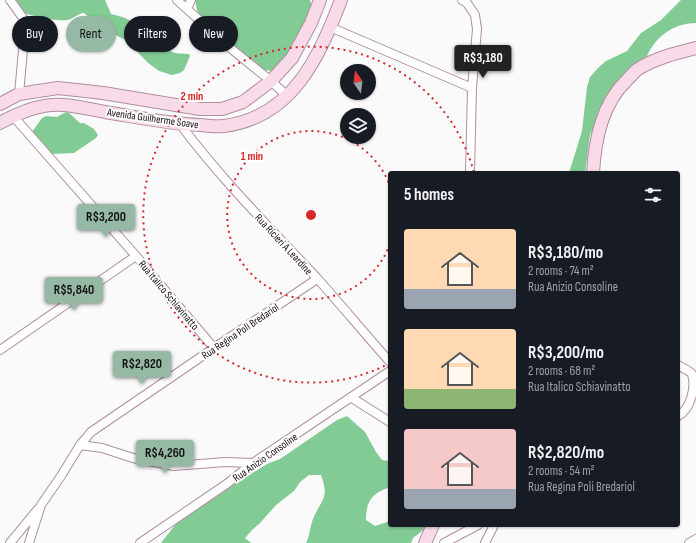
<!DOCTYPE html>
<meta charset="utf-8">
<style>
:root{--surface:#171b24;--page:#242831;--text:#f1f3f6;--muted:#9ea1a6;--accent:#96b9a5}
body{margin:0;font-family:"Sofia Sans Condensed",sans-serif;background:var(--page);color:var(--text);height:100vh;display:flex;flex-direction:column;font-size:15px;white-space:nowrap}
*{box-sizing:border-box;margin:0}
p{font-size:13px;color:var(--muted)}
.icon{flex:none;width:22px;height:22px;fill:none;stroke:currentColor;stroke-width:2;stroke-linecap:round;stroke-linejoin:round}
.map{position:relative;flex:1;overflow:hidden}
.side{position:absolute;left:388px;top:171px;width:292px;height:356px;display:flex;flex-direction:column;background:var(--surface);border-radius:4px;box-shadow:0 1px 3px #0004}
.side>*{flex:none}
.guide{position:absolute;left:12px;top:16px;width:316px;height:36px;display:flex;gap:8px}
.needle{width:26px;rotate:346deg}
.tools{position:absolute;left:340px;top:64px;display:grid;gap:8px}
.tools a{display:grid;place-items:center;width:36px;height:36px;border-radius:50%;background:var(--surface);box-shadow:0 1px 3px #0004;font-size:20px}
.price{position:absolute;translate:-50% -34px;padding:0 9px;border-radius:4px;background:var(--accent);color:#111;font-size:13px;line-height:26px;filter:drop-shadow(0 1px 2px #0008)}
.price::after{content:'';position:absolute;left:50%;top:24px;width:12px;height:9px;margin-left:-6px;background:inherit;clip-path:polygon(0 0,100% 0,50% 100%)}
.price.current{background:#222;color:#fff}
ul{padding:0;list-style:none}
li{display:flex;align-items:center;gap:12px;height:100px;padding:0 16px}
li span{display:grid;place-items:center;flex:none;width:112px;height:80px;border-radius:4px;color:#555}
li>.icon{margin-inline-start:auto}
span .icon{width:48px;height:48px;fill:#fffc;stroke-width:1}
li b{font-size:17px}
h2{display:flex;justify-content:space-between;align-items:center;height:48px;padding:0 16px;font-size:17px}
.chip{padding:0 14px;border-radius:18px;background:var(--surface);box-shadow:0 1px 3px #0004;font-size:14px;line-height:36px}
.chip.current{background:var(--accent);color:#111}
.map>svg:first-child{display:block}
.forest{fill:#83cb95}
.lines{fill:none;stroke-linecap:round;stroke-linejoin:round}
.street-casing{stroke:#b18e9e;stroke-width:10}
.secondary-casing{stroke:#b18e9e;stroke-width:14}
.street{stroke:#fff;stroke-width:8}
.secondary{stroke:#f8dae9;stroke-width:12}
.ring{fill:none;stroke:#d62828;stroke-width:2;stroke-dasharray:2 4}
.labels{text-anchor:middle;stroke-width:4;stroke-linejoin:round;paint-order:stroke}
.street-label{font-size:11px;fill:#180c12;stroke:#fff}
.centre{fill:#d62828;stroke:#fff;stroke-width:2}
.ring-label{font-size:12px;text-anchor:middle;font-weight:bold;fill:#d62828;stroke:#fff;stroke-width:4;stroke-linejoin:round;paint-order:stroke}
</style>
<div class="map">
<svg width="696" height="543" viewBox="0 0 696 543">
<rect width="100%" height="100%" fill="#fafafa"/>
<path class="forest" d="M8,0H105L111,14C131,19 142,23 147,44L165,46C172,55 178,53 189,54L190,56L184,70L180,73L172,75L159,71L147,62L127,41L100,27L84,13C78,13 74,19 67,20C57,22 21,14 13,8C11,6 9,2 8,0Z
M195,0H310L312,7L311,21L280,69L271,71L260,69L205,26L197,10Z
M681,0H696V23C672,23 652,39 645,62L600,114L590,135L585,173H569L582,131L587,87L590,77L598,68L606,61L627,51L641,33L661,20Z
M68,112L80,123H84L94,129L98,135L96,138L74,153L52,154L37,146L32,132L42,118L46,116L57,117L64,113Z
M347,416L365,432L376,452L382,460L390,461V487C372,493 366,501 366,520L375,526L390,521V525H430L413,538L411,543H306C310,536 310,526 313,519C321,499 330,499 321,475H309L300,482L294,491L276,505L260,523L252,530L245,538L251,543H161L175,525L238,479L250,474L269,463L280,459L337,420Z"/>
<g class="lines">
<g class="street-casing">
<path id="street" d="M10,0L23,18L25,28L19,94
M177,0L229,47L271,81L287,96
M462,0L467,3L475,15L477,29L472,88L470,173
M187,9L191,0
M330,27L472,88
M13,116L136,256L214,348
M180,124C221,179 269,227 316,277C341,305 365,334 390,362
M0,350L136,256
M678,365C682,368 689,370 692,374C696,387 691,409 678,416
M352,398L390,422
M80,445L102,448L133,458L174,466L225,462L253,463
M10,543L38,509
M29,543L41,505L61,476L80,445L91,432L214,348L317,279
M140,543L228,483L253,463L390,371
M444,543L478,525
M485,543L494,525
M689,543L696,539"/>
</g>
<g class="secondary-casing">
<path id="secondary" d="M0,104L19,94L58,88L103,93L200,109H222L243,102L271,81L292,58L311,23L320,0
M0,123C18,113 41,103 63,105C77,106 91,109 105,112C136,117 168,124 200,125C208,126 217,127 224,126C293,117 319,57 341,0
M593,173C595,139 602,104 627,80C631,76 634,72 638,69C656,58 676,53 696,48
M425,543L433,525"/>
</g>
<use href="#street" class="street"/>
<use href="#secondary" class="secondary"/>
</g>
<g class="ring">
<path d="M390 244A84 84 0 1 1 390 186"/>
<path d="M390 363A168 168 0 1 1 474 173"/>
</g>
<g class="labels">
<g class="street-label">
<text transform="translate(153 118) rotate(8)" y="4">Avenida Guilherme Soave</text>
<text transform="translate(284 244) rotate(47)" y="4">Rua Ricieri A Leardine</text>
<text transform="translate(169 295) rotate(50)" y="4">Rua Italico Schiavinatto</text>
<text transform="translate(240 331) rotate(-34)" y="4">Rua Regina Poli Bredariol</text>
<text transform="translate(265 457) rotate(-35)" y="4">Rua Anizio Consoline</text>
</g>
</g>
<circle cx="311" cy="215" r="6" class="centre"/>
<g class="ring-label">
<text x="192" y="100">2 min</text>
<text x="252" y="160">1 min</text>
</g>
</svg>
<div class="tools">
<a><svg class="needle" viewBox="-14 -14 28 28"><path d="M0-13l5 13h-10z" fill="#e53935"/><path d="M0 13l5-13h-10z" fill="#9ea1a6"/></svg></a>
<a><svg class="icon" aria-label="layers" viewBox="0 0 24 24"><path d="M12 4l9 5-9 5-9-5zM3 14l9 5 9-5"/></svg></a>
</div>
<b class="price current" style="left:483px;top:79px">R$3,180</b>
<b class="price" style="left:106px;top:238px">R$3,200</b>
<b class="price" style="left:74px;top:311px">R$5,840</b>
<b class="price" style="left:142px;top:385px">R$2,820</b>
<b class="price" style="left:165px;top:474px">R$4,260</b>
<div class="guide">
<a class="chip">Buy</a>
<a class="chip current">Rent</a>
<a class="chip">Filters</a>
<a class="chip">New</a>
</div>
<section class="side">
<h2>5 homes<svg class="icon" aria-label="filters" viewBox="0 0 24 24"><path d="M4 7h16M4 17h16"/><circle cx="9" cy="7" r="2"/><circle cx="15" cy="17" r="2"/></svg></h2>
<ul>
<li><span style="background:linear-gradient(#ffd9b3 75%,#9aa5b1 0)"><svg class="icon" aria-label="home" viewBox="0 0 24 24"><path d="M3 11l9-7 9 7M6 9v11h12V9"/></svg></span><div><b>R$3,180/mo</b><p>2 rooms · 74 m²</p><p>Rua Anizio Consoline</p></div></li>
<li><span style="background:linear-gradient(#ffd9b3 75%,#8fb573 0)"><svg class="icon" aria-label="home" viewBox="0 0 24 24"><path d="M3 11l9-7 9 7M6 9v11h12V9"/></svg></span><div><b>R$3,200/mo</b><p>2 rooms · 68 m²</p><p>Rua Italico Schiavinatto</p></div></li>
<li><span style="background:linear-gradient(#f6c9c9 75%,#9aa5b1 0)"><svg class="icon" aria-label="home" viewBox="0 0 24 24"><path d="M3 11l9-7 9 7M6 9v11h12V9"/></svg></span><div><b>R$2,820/mo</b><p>2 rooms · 54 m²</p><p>Rua Regina Poli Bredariol</p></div></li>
</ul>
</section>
</div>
